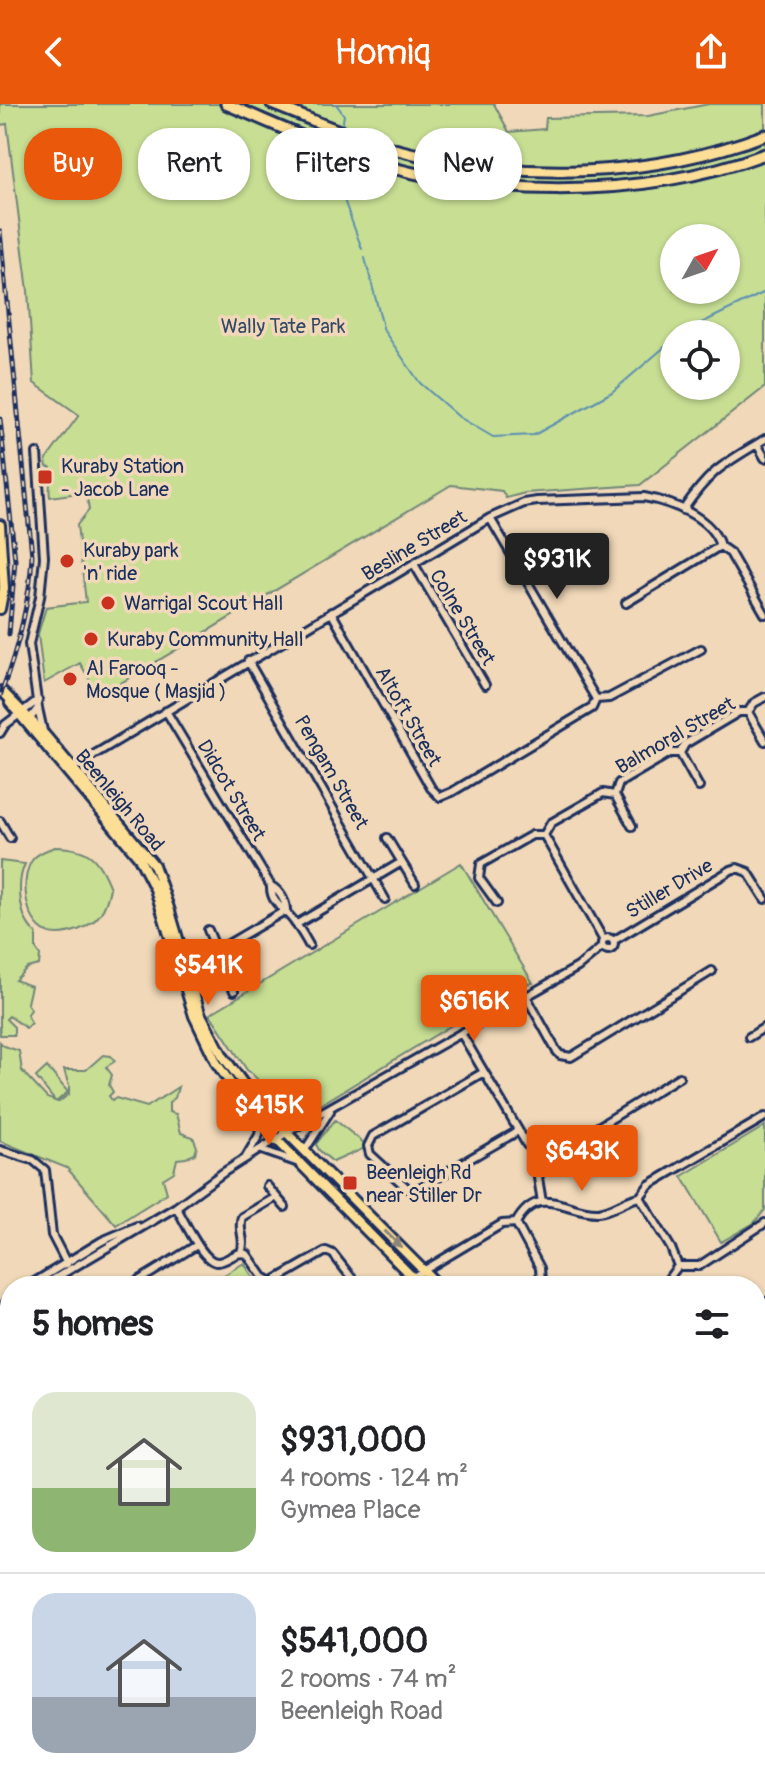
<!DOCTYPE html>
<meta charset="utf-8">
<style>
:root{--surface:#fff;--page:#f2f2f2;--text:#202124;--muted:#757577;--line:#e0e0e0;--accent:#ea580c}
body{margin:0;font-family:Pangolin,sans-serif;background:var(--page);color:var(--text);height:100vh;display:flex;flex-direction:column;font-size:30px;white-space:nowrap}
*{box-sizing:border-box;margin:0}
p{font-size:26px;color:var(--muted)}
.icon{flex:none;width:44px;height:44px;fill:none;stroke:currentColor;stroke-width:2;stroke-linecap:round;stroke-linejoin:round}
.map{position:relative;flex:1;overflow:hidden}
.panel{position:absolute;left:0px;top:1172px;width:766px;height:514px;display:flex;flex-direction:column;background:var(--surface);border-radius:32px 32px 0 0;box-shadow:0 2px 6px #0004}
.panel>*{flex:none}
.guide{position:absolute;left:24px;top:24px;width:718px;height:72px;display:flex;gap:16px}
.needle{width:52px;rotate:50deg}
.buttons{position:absolute;left:660px;top:120px;display:grid;gap:16px}
.buttons a{display:grid;place-items:center;width:80px;height:80px;border-radius:50%;background:var(--surface);box-shadow:0 2px 6px #0004;font-size:40px}
.price{position:absolute;translate:-50% -68px;padding:0 18px;border-radius:8px;background:var(--accent);color:#fff;font-size:26px;line-height:52px;filter:drop-shadow(0 2px 4px #0008)}
.price::after{content:'';position:absolute;left:50%;top:48px;width:24px;height:18px;margin-left:-12px;background:inherit;clip-path:polygon(0 0,100% 0,50% 100%)}
.price.active{background:#222;color:#fff}
ul{padding:0;list-style:none}
li{display:flex;align-items:center;gap:24px;height:200px;padding:0 32px}
li+li{border-top:2px solid var(--line)}
li span{display:grid;place-items:center;flex:none;width:224px;height:160px;border-radius:24px;color:#555}
li>.icon{margin-inline-start:auto}
span .icon{width:96px;height:96px;fill:#fffc;stroke-width:1}
li b{font-size:34px}
h2{display:flex;justify-content:space-between;align-items:center;height:96px;padding:0 32px;font-size:34px}
.tag{padding:0 28px;border-radius:32px;background:var(--surface);box-shadow:0 2px 6px #0004;font-size:28px;line-height:72px}
.tag.active{background:var(--accent);color:#fff}
header{display:flex;justify-content:space-between;align-items:center;height:104px;padding:0 32px;background:var(--accent);color:#fff;font-size:36px;font-weight:600}
.map>svg:first-child{display:block}
.green{fill:#c7de93;stroke:#718678;stroke-width:2;fill-rule:evenodd}
.water{fill:#89cfea;stroke:#5d8fb2;stroke-width:2}
.lines{fill:none;stroke-linecap:round;stroke-linejoin:round}
.stream{stroke:#5d8fb2;stroke-width:2}
.minor-casing{stroke:#1b2f5e;stroke-width:12}
.major-casing{stroke:#1b2f5e;stroke-width:14}
.highway-casing{stroke:#1b2f5e;stroke-width:15}
.minor{stroke:#f0d8b8;stroke-width:6}
.major{stroke:#fcde96;stroke-width:8}
.highway{stroke:#fcde96;stroke-width:9}
.rail-casing{stroke:#1b2f5e;stroke-width:5}
.rail{stroke:#f0d8b8;stroke-width:2;stroke-dasharray:6;stroke-linecap:butt}
.oneway{fill:#8c867a}
.poi-dot{fill:#c8321e;stroke:#f0d8b8;stroke-width:3}
.labels{text-anchor:middle;stroke-width:7;stroke-linejoin:round;paint-order:stroke}
.park-label{font-size:20px;fill:#354966;stroke:#f0d8b8}
.poi-label{font-size:20px;fill:#1b2f5e;stroke:#f0d8b8;text-anchor:start}
.street-label{font-size:20px;fill:#1b2f5e;stroke:#f0d8b8}
</style>
<header><svg class="icon" aria-label="back" viewBox="0 0 24 24"><path d="M15 5l-7 7 7 7"/></svg>Homiq<svg class="icon" aria-label="share" viewBox="0 0 24 24"><path d="M12 15V3M7 8l5-5 5 5M5 13v7h14v-7"/></svg></header>
<div class="map">
<svg width="765" height="1685" viewBox="0 0 765 1685">
<rect width="100%" height="100%" fill="#f0d8b8"/>
<filter id="ink" filterUnits="userSpaceOnUse"><feTurbulence type="fractalNoise" baseFrequency=".0125" numOctaves="2"/><feDisplacementMap in="SourceGraphic" scale="16" xChannelSelector="R" yChannelSelector="G"/><feConvolveMatrix kernelMatrix="1 2 1 2 8 2 1 2 1" color-interpolation-filters="sRGB"/></filter>
<g filter="url(#ink)">
<path class="green" d="M0,0H494L509,28L545,25L546,14L648,12L709,0H765V283L640,381L525,389L506,394L502,387L451,381L99,592L80,559L44,579L38,530L46,503L86,498L77,421L89,406L86,388L50,393C48,382 52,375 51,364L47,363L46,356L79,311L34,279L28,187L7,20L0,21ZM674,134H726V186H674ZM674,230H726V282H674Z
M55,743C89,744 98,753 110,784C106,805 99,818 78,826C69,829 56,832 47,828C25,819 19,773 33,755C39,748 47,746 55,743Z
M0,757L25,760C16,779 19,816 36,829V845L40,851L39,861L27,864L15,876L31,882L27,899L31,906L27,911L31,919L26,924L9,912L6,915L14,923V931H0Z
M461,759L533,879L518,881L313,1005C272,1014 272,983 247,966L210,910Z
M0,938L4,942L19,947L22,967L47,994L55,997L36,973L47,963L68,988L57,997L59,998L69,990V982L64,966H86L103,951L111,952L115,957L106,963L112,971L109,981L113,988L109,992L112,996L116,994L147,1003L178,983L175,994L169,998V1008L176,1010L181,1029L193,1033L197,1043L195,1050L186,1054L177,1055L174,1068L163,1075L167,1089L116,1121L67,1064L0,1037Z
M335,1016L364,1039L365,1044L333,1058L319,1046L316,1040Z
M765,1022V1106L754,1119L721,1138L682,1072Z
M244,1159L258,1182H206Z
M761,1556L765,1557V1612H756V1561Z
M309,1676H409L393,1685H312Z"/>
<path class="water" d="M260,1676H309L312,1685H270Z"/>
<g class="lines">
<path class="stream" d="M336,0L344,11L342,24
M340,44L342,30
M339,50L336,74L362,145
M365,154L384,227L420,279L459,313L493,333L534,331L612,288L674,235
M679,230L765,188
M756,1599L765,1595"/>
<g class="minor-casing">
<path id="minor" d="M757,340L765,354
M683,406C712,364 723,361 765,335
M490,414L596,595
M414,460L485,581
M626,499L720,442
M331,508L431,684L440,693L452,688L592,604L596,595
M248,557L385,795
M596,595L609,594L701,545
M38,604L43,627
M166,607L271,782C279,786 286,797 286,806
M748,608L765,637
M30,615L38,604L29,540L40,493L44,453L37,349
M0,629L5,621L38,596
M680,649L699,683
M70,665L490,414L524,399L537,397L644,393C671,398 712,413 720,442L730,449L765,510
M615,691L632,722
M0,717L10,734
M387,734L415,780
M271,782C270,800 287,806 295,819C301,826 305,834 309,841
M497,799L479,774L481,760L532,731H544
M297,820L400,759
M208,826L234,887
M602 840a6 6 0 1 1 12 0a6 6 0 1 1-12 0Z
M603,835L544,731L551,719L603,689L615,691L619,679L670,649H680L685,640L739,608H748L754,599L765,593
M613,837L731,766L737,764L748,768L765,795
M218,846L286,806
M526,892L556,946L560,951L571,953L712,867
M461,929L527,1041
M749,933L765,923
M484,968L373,1032L368,1042L370,1050L407,1084L416,1086L518,1027
M257,991C273,1003 288,1019 310,1013
M0,1046L33,1056L45,1066L52,1131L67,1160
M262,1046L296,1058
M305,1046L330,1007
M246,1053L259,1031L261,1019
M267,1082L285,1103
M640,1093L671,1144L678,1162L663,1182
M542,1098L538,1074L546,1055L679,973
M176,1103C184,1115 202,1158 217,1158C229,1158 234,1146 247,1150L263,1173L272,1178V1182
M516,1119L540,1164L541,1177L549,1182
M241,1148C247,1136 237,1126 242,1113L276,1093
M678,1162H699L765,1119
M413,1173L502,1120L516,1119C539,1078 566,1109 598,1108C613,1107 625,1095 640,1093L649,1081L765,1013
M272,1178L326,1147L333,1150L358,1182
M28,1182L102,1137L137,1122
M42,1182L176,1103L224,1068L294,1024L578,863L602,843
M130,1182L197,1141
M756,1203L765,1198
M0,1206L10,1194
M756,1260L765,1255
M0,1269L10,1263
M756,1302L765,1317
M0,1362L10,1380
M0,1541L10,1558
M756,1551L765,1537
M756,1617L765,1619
M243,1676L254,1685
M436,1676L442,1685
M586,1676L591,1685
M705,1676L709,1685
M673,1678L678,1676
M34,1685L48,1676
M204,1685L211,1676
M402,1685L417,1676"/>
</g>
<g class="major-casing">
<path id="major" d="M0,421L4,484L0,505
M2,587L45,631L154,761L169,804L200,909L223,952L242,978L280,1022L439,1182
M10,599L138,752L155,785L194,912L217,960L242,996L277,1036L421,1182
M756,1523L765,1529
M756,1534L765,1540"/>
</g>
<g class="highway-casing">
<path id="highway" d="M226,0C267,17 308,36 350,51C477,95 639,97 765,50
M272,0C317,18 362,38 410,49C525,78 654,73 765,31"/>
</g>
<use href="#minor" class="minor"/>
<use href="#major" class="major"/>
<use href="#highway" class="highway"/>
<g class="rail-casing">
<path id="rail" d="M0,127L32,451C30,499 17,547 0,592
M0,315L15,456L9,530"/>
</g>
<use href="#rail" class="rail"/>
</g>
<defs><path id="oneway-solid" d="M-6-.8H1V-3.2L6.5 0L1 3.2V.8H-6Z" transform="scale(2)"/></defs>
<use class="oneway" href="#oneway-solid" transform="translate(393 1135) rotate(45)"/>
</g>
<g class="poi-dot">
<rect x="37" y="365" width="16" height="16" rx="4"/>
<circle cx="67" cy="457" r="8"/>
<circle cx="108" cy="499" r="8"/>
<circle cx="91" cy="535" r="8"/>
<circle cx="70" cy="575" r="8"/>
<rect x="342" y="1071" width="16" height="16" rx="4"/>
</g>
<g class="labels">
<g class="park-label">
<text x="283" y="229">Wally Tate Park</text>
</g>
<g class="poi-label">
<text x="61" y="369">Kuraby Station<tspan x="61" dy="23">- Jacob Lane</tspan></text>
<text x="83" y="453">Kuraby park<tspan x="83" dy="23">'n' ride</tspan></text>
<text x="124" y="506">Warrigal Scout Hall</text>
<text x="107" y="542">Kuraby Community Hall</text>
<text x="86" y="571">Al Farooq -<tspan x="86" dy="23">Mosque ( Masjid )</tspan></text>
<text x="366" y="1075">Beenleigh Rd<tspan x="366" dy="23">near Stiller Dr</tspan></text>
</g>
<g class="street-label">
<text transform="translate(414 441) rotate(-31)" y="7">Besline Street</text>
<text transform="translate(463 513) rotate(59)" y="7">Colne Street</text>
<text transform="translate(409 612) rotate(60)" y="7">Altoft Street</text>
<text transform="translate(675 631) rotate(-30)" y="7">Balmoral Street</text>
<text transform="translate(332 668) rotate(60)" y="7">Pengam Street</text>
<text transform="translate(232 686) rotate(59)" y="7">Didcot Street</text>
<text transform="translate(120 696) rotate(50)" y="7">Beenleigh Road</text>
<text transform="translate(669 784) rotate(-31)" y="7">Stiller Drive</text>
</g>
</g>
</svg>
<div class="buttons">
<a><svg class="needle" viewBox="-14 -14 28 28"><path d="M0-13l5 13h-10z" fill="#e53935"/><path d="M0 13l5-13h-10z" fill="#757577"/></svg></a>
<a><svg class="icon" aria-label="locate" viewBox="0 0 24 24"><circle cx="12" cy="12" r="6"/><path d="M12 2v4M12 18v4M2 12h4M18 12h4"/></svg></a>
</div>
<b class="price active" style="left:557px;top:497px">$931K</b>
<b class="price" style="left:208px;top:903px">$541K</b>
<b class="price" style="left:474px;top:939px">$616K</b>
<b class="price" style="left:269px;top:1043px">$415K</b>
<b class="price" style="left:582px;top:1089px">$643K</b>
<div class="guide">
<a class="tag active">Buy</a>
<a class="tag">Rent</a>
<a class="tag">Filters</a>
<a class="tag">New</a>
</div>
<section class="panel">
<h2>5 homes<svg class="icon" aria-label="filters" viewBox="0 0 24 24"><path d="M4 7h16M4 17h16"/><circle cx="9" cy="7" r="2"/><circle cx="15" cy="17" r="2"/></svg></h2>
<ul>
<li><span style="background:linear-gradient(#dfe7d0 60%,#8fb573 0)"><svg class="icon" aria-label="home" viewBox="0 0 24 24"><path d="M3 11l9-7 9 7M6 9v11h12V9"/></svg></span><div><b>$931,000</b><p>4 rooms · 124 m²</p><p>Gymea Place</p></div></li>
<li><span style="background:linear-gradient(#c9d6e8 65%,#9aa5b1 0)"><svg class="icon" aria-label="home" viewBox="0 0 24 24"><path d="M3 11l9-7 9 7M6 9v11h12V9"/></svg></span><div><b>$541,000</b><p>2 rooms · 74 m²</p><p>Beenleigh Road</p></div></li>
</ul>
</section>
</div>
